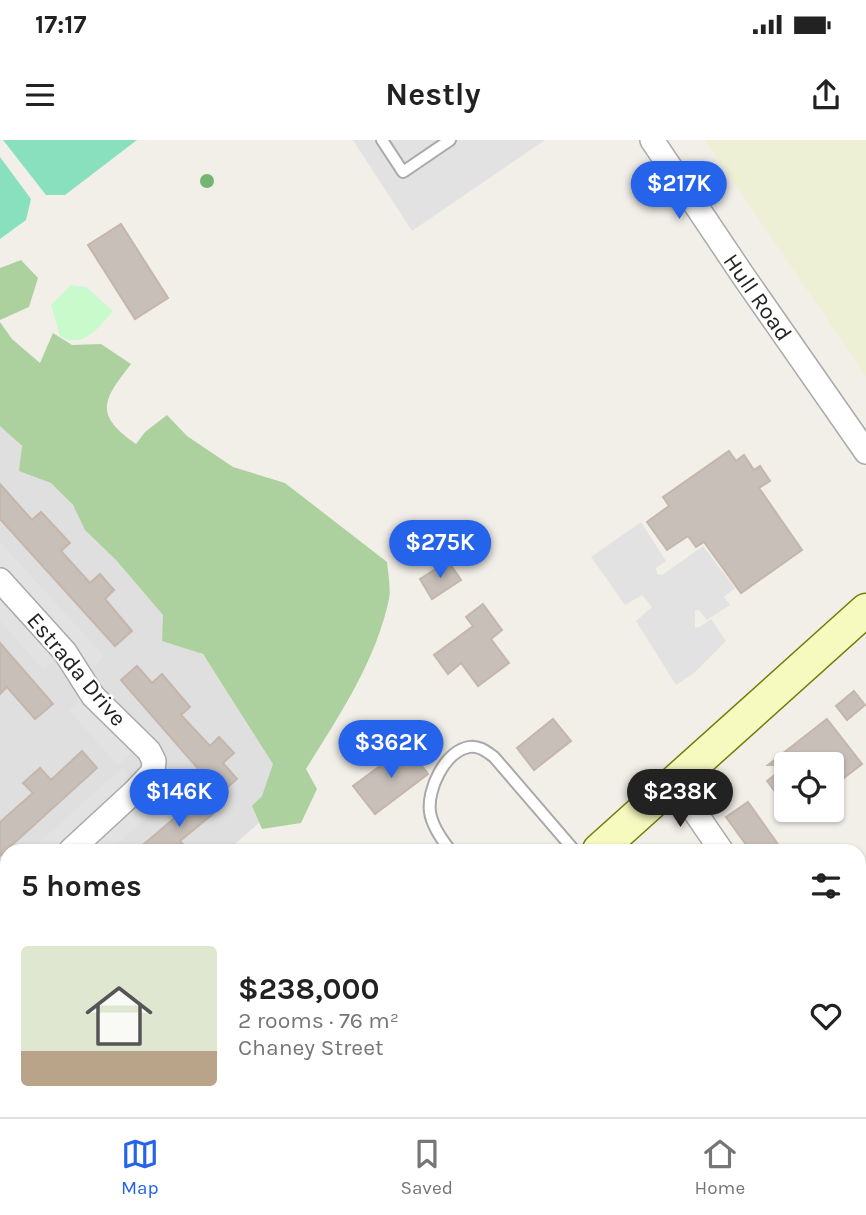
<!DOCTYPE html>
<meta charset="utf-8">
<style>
:root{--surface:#fff;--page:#f2f2f2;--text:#222;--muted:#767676;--line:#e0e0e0;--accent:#2563eb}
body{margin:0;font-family:Karla,sans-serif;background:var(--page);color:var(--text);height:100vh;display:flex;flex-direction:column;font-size:26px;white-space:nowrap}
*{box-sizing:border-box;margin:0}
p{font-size:23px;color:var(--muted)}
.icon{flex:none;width:38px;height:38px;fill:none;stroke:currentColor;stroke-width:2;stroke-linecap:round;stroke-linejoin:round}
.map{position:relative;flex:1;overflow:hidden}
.sheet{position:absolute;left:0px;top:704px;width:866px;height:275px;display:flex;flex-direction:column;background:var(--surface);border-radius:21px 21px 0 0;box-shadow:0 2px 5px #0004}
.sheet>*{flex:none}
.tools{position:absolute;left:774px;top:612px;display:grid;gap:14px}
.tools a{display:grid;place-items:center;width:70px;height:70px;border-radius:7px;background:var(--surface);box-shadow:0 2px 5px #0004;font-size:35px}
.price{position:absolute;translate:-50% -60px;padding:0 16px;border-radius:24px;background:var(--accent);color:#fff;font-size:23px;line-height:46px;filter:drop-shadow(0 2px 4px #0008)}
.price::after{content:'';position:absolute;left:50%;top:42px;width:21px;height:16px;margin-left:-10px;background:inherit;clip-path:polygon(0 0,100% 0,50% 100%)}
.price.current{background:#222;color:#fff}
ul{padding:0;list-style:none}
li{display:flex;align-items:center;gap:21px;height:175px;padding:0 21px}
li span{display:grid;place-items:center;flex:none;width:196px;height:140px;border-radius:7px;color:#555}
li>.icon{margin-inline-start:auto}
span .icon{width:84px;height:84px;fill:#fffc;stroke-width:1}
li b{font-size:30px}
h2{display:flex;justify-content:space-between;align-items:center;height:84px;padding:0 21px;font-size:30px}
.status{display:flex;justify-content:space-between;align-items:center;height:49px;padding:0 35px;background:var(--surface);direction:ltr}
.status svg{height:19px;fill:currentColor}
header{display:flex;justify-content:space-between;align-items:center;height:91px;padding:0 21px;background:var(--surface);font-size:32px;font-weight:700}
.menu{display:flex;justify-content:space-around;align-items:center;height:98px;border-top:2px solid var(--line);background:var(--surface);font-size:19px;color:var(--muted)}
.menu a{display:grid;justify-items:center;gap:4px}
.menu .current{color:var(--accent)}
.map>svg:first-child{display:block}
.residential{fill:#e0dfdf}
.farmland{fill:#eef0d5}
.forest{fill:#add19e}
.wetland{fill:#c6e0d4}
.park{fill:#c8facc}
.pitch{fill:#88e0be}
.parking{fill:#e2e2e2}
.building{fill:#c7bfb8;stroke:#c4b6ab;stroke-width:2}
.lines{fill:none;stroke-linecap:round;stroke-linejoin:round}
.lane-casing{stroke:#a9a9a9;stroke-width:14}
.street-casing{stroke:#a9a9a9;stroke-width:26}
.secondary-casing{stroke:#707d05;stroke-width:35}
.lane{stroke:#fff;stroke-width:10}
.street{stroke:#fff;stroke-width:23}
.secondary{stroke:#f7fabf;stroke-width:32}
.tree{fill:#74b475}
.labels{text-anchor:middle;stroke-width:5;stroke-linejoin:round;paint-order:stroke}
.street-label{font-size:23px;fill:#222;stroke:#fff}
</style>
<div class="status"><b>17:17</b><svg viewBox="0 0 49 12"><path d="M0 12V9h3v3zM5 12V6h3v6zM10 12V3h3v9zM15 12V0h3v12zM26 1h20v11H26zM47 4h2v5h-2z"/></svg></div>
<header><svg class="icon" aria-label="menu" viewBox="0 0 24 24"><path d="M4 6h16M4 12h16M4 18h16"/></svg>Nestly<svg class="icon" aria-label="share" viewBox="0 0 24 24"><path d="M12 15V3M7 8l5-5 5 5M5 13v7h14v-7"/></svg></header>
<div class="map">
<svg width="866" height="977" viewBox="0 0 866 977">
<rect width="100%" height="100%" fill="#f2efe9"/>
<path class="residential" d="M0,282L310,638L228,710H7V907L0,913Z
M866,719V977H577L584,971H859V725Z
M353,971H506L510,977H347Z"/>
<path class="farmland" d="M705,0H866V237Z"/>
<path class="forest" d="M21,120L38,138L29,167L0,180V128Z
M0,182L12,199L40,223L53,193L72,205L101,204L131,224C103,260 93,274 136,304L145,292L167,275L187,296L233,327L285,343L387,422C388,433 391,448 389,459C376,521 339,576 306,629L317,649L301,683L262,689L252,666L262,656L273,624L203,514L162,501L163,475L116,420L85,390L73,365L51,343L19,331L22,306L0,286Z"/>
<path class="wetland" d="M19,971H268L270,974L267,977H23Z"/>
<path class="park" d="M71,145L86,147L113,171C99,187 83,210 60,196L51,165Z"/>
<path class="pitch" d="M3,0H137L65,55H46Z
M0,17L31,59L26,80L0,99Z"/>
<path class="parking" d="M353,0H437L443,9L457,0H545L412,91Z
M641,382L666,421L656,428L657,434L662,435L703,406L735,448L724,457L730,465L707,480L699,470H695V487L698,488L711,479L726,501L694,533L676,545L636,481L652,467L642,455L625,465L591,417Z
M0,402L104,516L88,531L138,596L184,643L110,710H31L122,628L135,641L146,629L132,612L118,626L69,570L82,558L57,517L43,529L0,481Z
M7,733V806L0,812V739Z"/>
<path class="building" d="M121,84L168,158L135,179L88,105Z
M729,311L736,321L744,315L754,330L760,326L770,341L759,348L802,410L741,453L704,402L696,407L688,396L667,410L647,382L669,366L663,357Z
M0,344L32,380L41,372L70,403L61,411L90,443L100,434L114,450L105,459L132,491L115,506L0,379Z
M448,421L461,440L432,459L420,439Z
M483,464L502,490L491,499L509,523L478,546L461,523L448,534L434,515L473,486L466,477Z
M0,503L53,564L35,579L7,547L0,554Z
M137,526L152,543L162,534L190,567L181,575L210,606L219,597L234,613L223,623L237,639L220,654L121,540Z
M854,551L865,565L847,580L836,566Z
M553,579L571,601L534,630L517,608Z
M827,579L862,624L831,648V625H768Z
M407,606L428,634L375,674L353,646Z
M82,611L97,628L0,716V682L33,653L23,643L40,628L51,640Z
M786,626V666L767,641Z
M198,658L213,674L180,701L188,710H137Z
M748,662L782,710H750L726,677Z"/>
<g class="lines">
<g class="lane-casing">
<path id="lane" d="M382,0L403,32L450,0
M450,710C442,700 432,686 430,672C427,650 444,612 469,607C479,605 487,612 494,617L574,710"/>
</g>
<g class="street-casing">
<path id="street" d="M652,0L744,137L866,312
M0,440L65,512L93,556L149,611L154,621L153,632L136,650L71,710
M675,643L721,710
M0,774L7,768
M859,915L866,925
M480,971L484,977"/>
</g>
<g class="secondary-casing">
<path id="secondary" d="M599,710L866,470
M303,977L309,971"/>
</g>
<use href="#lane" class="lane"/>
<use href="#street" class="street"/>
<use href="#secondary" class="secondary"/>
</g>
<circle class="tree" cx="207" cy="41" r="7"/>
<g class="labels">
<g class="street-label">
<text transform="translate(758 157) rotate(55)" y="8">Hull Road</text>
<text transform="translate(77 529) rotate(50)" y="8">Estrada Drive</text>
</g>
</g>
</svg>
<div class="tools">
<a><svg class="icon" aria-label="locate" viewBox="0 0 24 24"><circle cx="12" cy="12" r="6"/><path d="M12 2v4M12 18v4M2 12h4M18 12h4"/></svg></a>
</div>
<b class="price" style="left:679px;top:81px">$217K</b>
<b class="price" style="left:440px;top:440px">$275K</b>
<b class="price" style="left:391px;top:640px">$362K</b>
<b class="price" style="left:179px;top:689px">$146K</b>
<b class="price current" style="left:680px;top:689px">$238K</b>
<section class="sheet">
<h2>5 homes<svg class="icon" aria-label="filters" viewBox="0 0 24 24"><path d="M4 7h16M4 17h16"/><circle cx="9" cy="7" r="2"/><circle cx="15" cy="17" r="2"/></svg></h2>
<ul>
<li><span style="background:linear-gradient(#dfe7d0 75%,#b9a48a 0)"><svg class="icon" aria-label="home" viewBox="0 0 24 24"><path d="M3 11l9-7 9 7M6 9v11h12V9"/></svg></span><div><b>$238,000</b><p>2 rooms · 76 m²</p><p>Chaney Street</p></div><svg class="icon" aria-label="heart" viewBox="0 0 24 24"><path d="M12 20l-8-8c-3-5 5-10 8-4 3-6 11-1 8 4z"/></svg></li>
</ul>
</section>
</div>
<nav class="menu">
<a class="current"><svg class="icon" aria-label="map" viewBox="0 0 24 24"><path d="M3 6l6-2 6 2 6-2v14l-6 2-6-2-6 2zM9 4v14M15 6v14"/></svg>Map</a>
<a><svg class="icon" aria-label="saved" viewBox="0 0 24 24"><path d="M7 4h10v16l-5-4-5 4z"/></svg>Saved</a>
<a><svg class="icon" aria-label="home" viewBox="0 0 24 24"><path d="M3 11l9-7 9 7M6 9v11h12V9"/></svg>Home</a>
</nav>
